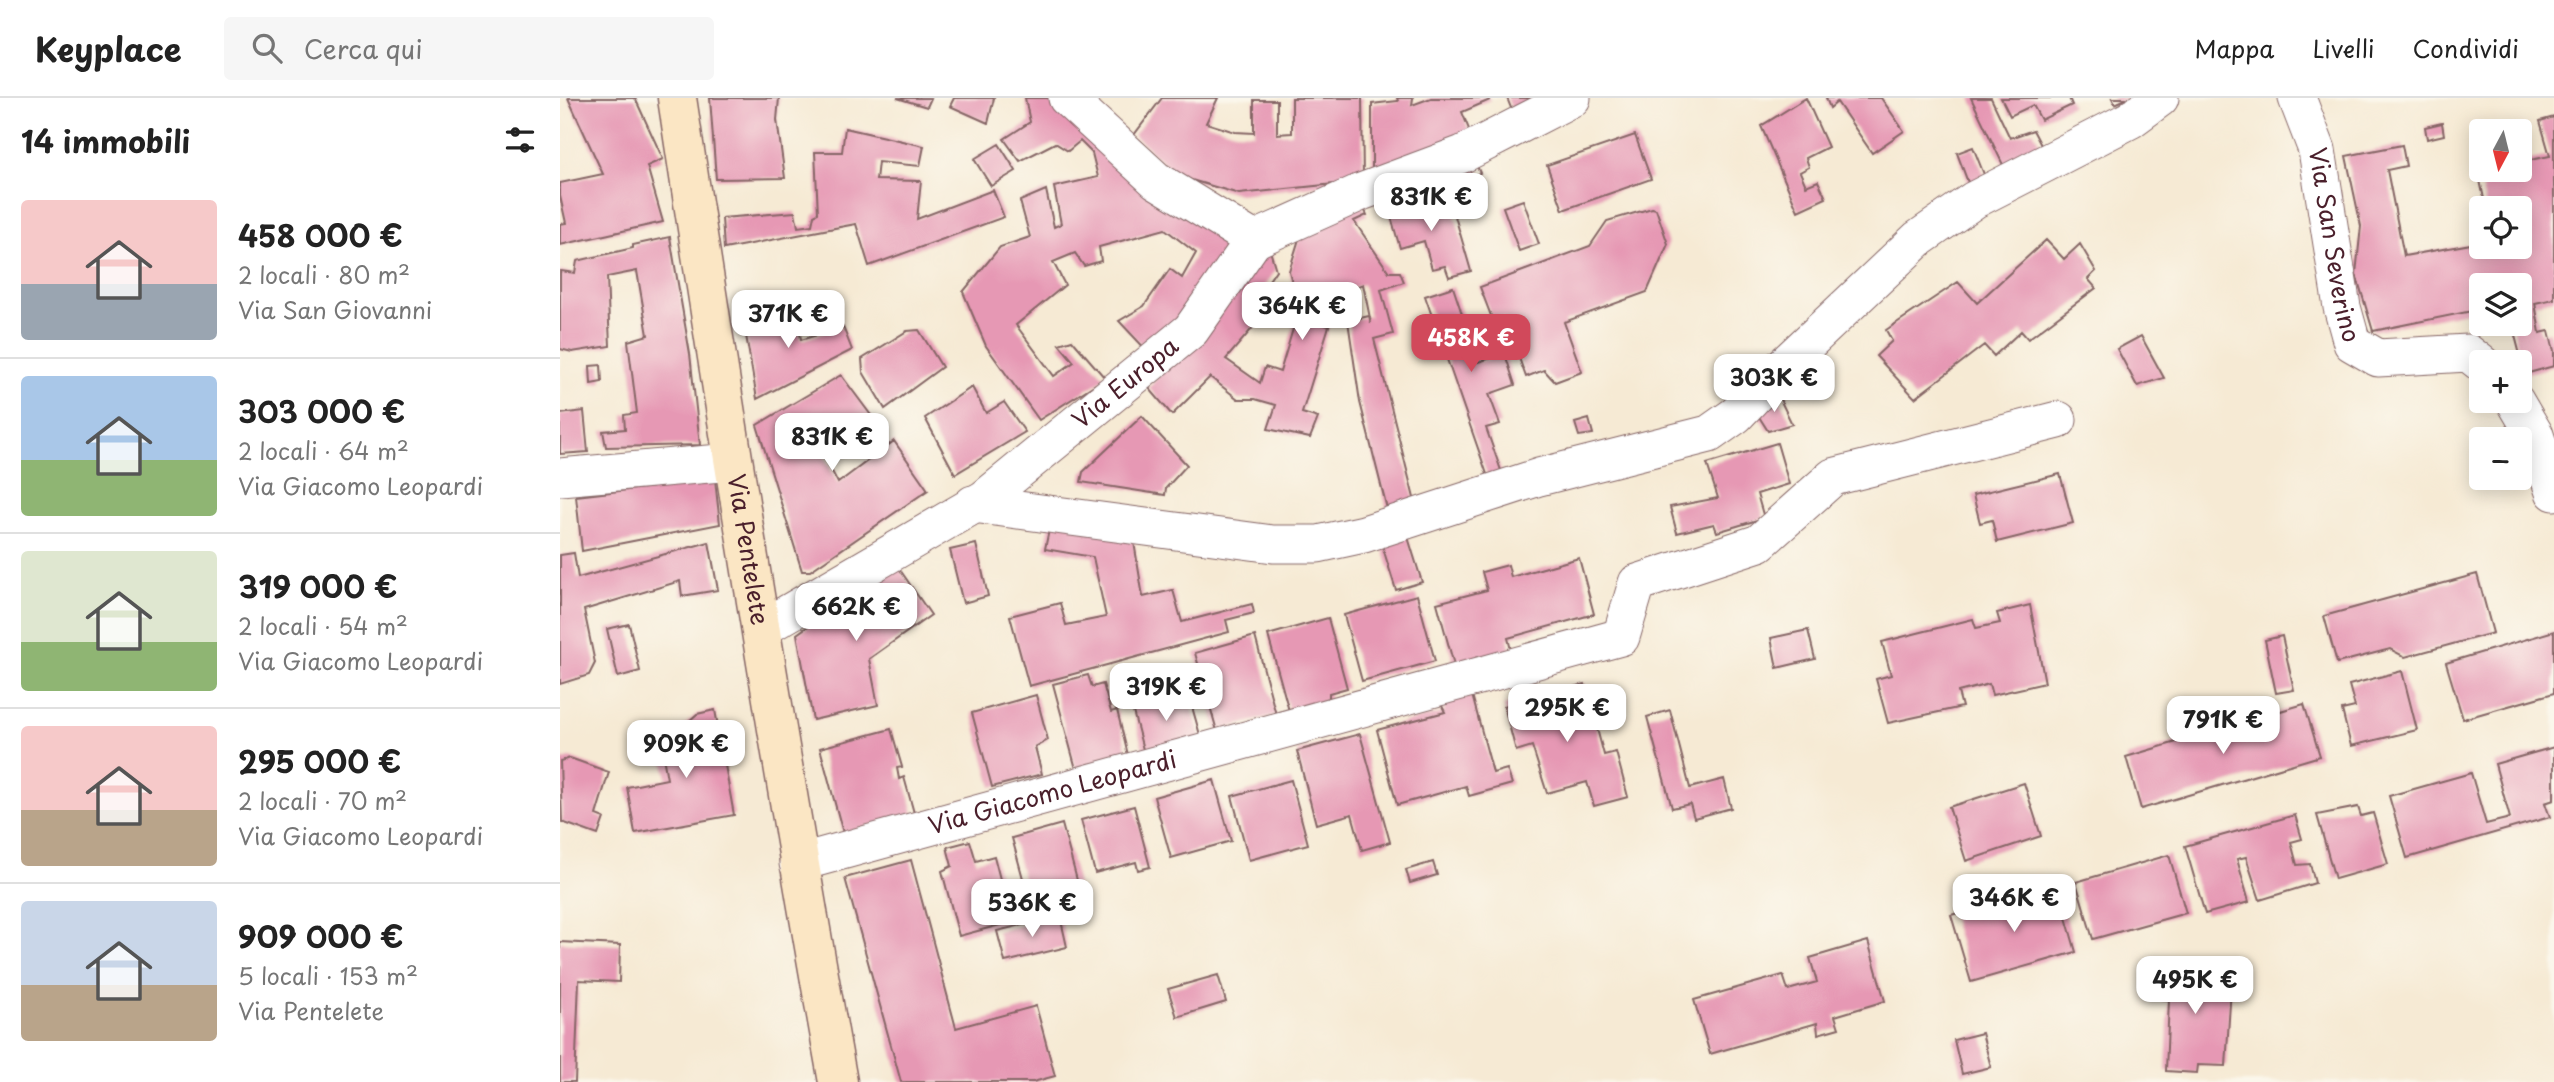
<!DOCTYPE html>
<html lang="it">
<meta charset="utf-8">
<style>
:root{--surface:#fff;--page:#f6f6f6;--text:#222;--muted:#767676;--line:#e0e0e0;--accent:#d1495b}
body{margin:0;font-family:"Playpen Sans",sans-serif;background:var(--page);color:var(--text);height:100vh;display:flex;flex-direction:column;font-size:26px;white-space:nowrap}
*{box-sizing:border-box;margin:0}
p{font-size:23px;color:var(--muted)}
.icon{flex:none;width:38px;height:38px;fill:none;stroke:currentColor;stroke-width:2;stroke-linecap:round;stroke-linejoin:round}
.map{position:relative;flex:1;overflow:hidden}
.panel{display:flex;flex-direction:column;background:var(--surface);width:560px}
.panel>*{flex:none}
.needle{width:46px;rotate:187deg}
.tools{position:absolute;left:1909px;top:21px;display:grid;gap:14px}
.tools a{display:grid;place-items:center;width:63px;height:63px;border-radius:7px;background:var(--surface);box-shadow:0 4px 18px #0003;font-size:35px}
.price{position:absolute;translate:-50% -60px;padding:0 16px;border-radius:14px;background:#fff;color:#222;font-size:23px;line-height:46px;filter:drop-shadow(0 2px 4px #0008)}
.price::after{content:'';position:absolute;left:50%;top:42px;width:21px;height:16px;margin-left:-10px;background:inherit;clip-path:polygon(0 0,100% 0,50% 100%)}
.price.selected{background:var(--accent);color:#fff}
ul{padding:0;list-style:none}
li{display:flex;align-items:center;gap:21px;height:175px;padding:0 21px}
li+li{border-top:2px solid var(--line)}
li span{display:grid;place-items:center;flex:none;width:196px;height:140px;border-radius:7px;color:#555}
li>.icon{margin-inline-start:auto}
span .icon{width:84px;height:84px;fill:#fffc;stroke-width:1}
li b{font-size:30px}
h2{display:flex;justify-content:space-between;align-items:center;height:84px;padding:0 21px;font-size:30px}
header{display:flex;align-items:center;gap:42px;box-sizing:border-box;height:98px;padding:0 35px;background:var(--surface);border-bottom:2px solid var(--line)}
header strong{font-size:33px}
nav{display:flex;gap:38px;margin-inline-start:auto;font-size:24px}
.search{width:490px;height:63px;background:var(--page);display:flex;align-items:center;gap:18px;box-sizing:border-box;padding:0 24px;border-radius:7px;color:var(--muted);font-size:26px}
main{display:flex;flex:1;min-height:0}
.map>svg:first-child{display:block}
.building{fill:#e698b4}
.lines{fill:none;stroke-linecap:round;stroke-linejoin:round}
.minor-casing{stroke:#866666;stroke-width:39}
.secondary-casing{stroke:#866666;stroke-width:41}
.minor{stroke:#fff;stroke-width:37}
.secondary{stroke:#fbe6c4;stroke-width:38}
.labels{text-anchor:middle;stroke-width:5;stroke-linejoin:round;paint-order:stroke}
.street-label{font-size:24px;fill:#4a1f2b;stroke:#fbf7ec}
</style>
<header>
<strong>Keyplace</strong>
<div class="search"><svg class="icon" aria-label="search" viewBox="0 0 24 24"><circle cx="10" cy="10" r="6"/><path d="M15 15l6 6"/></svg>Cerca qui</div>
<nav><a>Mappa</a><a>Livelli</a><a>Condividi</a></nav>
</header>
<main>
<section class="panel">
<h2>14 immobili<svg class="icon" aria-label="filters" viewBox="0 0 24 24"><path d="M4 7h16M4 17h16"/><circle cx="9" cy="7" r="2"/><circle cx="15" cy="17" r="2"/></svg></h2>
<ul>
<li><span style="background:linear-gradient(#f6c9c9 60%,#9aa5b1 0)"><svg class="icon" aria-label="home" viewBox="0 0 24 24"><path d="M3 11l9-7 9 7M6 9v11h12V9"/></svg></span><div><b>458 000 €</b><p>2 locali · 80 m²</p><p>Via San Giovanni</p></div></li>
<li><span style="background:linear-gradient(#a9c7e8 60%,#8fb573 0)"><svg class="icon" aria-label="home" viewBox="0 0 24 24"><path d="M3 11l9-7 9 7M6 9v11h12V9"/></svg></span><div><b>303 000 €</b><p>2 locali · 64 m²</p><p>Via Giacomo Leopardi</p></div></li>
<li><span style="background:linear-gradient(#dfe7d0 65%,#8fb573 0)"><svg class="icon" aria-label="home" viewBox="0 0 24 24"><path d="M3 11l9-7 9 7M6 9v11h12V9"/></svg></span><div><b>319 000 €</b><p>2 locali · 54 m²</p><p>Via Giacomo Leopardi</p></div></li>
<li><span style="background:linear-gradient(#f6c9c9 60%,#b9a48a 0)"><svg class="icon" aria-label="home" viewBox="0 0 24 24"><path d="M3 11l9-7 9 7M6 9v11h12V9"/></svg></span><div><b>295 000 €</b><p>2 locali · 70 m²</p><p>Via Giacomo Leopardi</p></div></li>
<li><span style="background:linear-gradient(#c9d6e8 60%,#b9a48a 0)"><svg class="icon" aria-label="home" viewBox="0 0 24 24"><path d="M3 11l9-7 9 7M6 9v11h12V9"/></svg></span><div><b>909 000 €</b><p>5 locali · 153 m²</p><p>Via Pentelete</p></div></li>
</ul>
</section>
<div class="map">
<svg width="1994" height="984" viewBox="0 0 1994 984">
<rect width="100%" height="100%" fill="#fbf7ec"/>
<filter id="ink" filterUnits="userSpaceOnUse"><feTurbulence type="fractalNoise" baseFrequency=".0143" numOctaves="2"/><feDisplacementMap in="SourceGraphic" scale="14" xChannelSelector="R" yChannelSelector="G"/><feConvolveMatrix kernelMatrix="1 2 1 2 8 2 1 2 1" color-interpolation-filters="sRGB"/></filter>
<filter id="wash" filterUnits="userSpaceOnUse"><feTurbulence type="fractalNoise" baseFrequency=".00686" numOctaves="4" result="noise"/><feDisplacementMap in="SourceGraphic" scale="28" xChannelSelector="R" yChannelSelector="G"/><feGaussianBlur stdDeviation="1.57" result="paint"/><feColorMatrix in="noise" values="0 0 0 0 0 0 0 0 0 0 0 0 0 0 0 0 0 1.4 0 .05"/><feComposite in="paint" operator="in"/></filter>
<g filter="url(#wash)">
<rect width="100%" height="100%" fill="#f6ead4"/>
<g id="blocks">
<path class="building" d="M8,0H75L103,61L87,68L103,124L0,147V126L6,125L0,98V85L43,76Z
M150,0H219L217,22L225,80L156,81Z
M337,0H371L367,9Z
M394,0H434L428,25L390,8Z
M465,0H488L527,36L680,151L590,256L559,223L584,208L610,171L622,180L636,155L605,131L539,149L541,163L524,168L515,155L493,164L505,187L456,227L494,278L514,264L499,246L512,242L545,280L479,322L426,248L403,194L440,149L470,139L460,103L486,92L494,129L501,126L494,89L538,79L532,55L520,43L508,53L495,45L460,63L444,41L470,24Z
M602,0H658L646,25L675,34L694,35V2H717V36L732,35V0H802L803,83L679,96L618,78L574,37Z
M837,0H853L852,7L871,0H929L930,2L902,14L912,39L812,78V6L838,3Z
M947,0H990L953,15Z
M1246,0L1268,49L1246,60L1249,69L1240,74L1246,88L1258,83L1266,100L1238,113L1201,28Z
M1266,0H1321L1344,33L1312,55L1277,4L1270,10Z
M1411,0H1431L1450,40L1473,32L1483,51L1444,69Z
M1441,0H1509L1512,7L1481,22L1473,7L1450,18Z
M1552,0H1568L1555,6Z
M1994,19V201L1975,205L1980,235L1989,233L1994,253V268L1965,276L1952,226H1960V187H1922V211L1813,233L1796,176L1801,128L1786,58L1842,47L1846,68L1827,72L1844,158L1922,144V149H1960V110H1926L1918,73L1960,72V64L1990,58L1980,23Z
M1882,25L1884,37L1867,41L1865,29Z
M285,30L364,48L360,68L318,64L316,82L361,83L357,121L433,92L444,119L309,168L296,126L164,151L162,120L235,114L238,129L252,127L254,117L258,115L255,54H282Z
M1075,37L1091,81L1003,112L987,67Z
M439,46L456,73L431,88L414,61Z
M1413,49L1425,79L1409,87L1397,55Z
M914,61L920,75L886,89L881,76Z
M837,94L843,114L890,101L911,173L889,179L885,168L872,171L864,143L840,150L825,98Z
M963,102L979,146L959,153L943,109Z
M801,104L807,117L794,123L829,174H840L844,184L821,192L833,236L814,241L855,404L827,411L800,304L788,223L809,218L811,225L803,186L760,203L753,224L769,228L742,315L758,320L750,340L708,331L716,307L695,301H678L650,279L612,317L589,290L707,143L716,172L697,200L702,219L666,261L700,285L705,269L720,274L739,211L729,173L740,138Z
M1092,110L1096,111L1108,146L1087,194L1004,224L1022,274L995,284L984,272L966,279L944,219L933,223L920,189L1030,148L1047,123Z
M110,139L130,256L140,347L46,349L43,333L65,331L64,317L77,315L68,243L88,237L77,173L47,179L50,248L12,254L0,251V173L15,175L17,163L73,150V147Z
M1486,142L1504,161L1520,146L1536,173L1528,181L1536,190L1468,241L1461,233L1434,258L1424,247L1355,300L1316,258L1332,243L1326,232L1398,184L1417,205Z
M893,189L918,264L945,256L955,287L929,296L940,326L926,330L943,378L929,382L865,198Z
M236,208L241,242L283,229L292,252L197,301L184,226Z
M359,232L382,269L325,311L303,274L302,261L347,233Z
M1581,238L1604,280L1577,288L1557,251Z
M41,267L42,284L31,286L30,268Z
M281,277L316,324L264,358L278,385L334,343L368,392L250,473H242L197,327Z
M412,289L426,315L444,304L465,334L395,376L365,320Z
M1217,295L1232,326L1208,333L1196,314Z
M24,313L28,354L0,356V316Z
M582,318L627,367L606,390L605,397L521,384L523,374Z
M1029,321L1033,336L1019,338L1015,325Z
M1217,345L1229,386L1197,396L1204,420L1157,434L1154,426L1117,435L1110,409L1158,400L1147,366Z
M1500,376L1513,425L1437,444L1432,422L1420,425L1413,397Z
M155,382L160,426L22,453L16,398Z
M491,422L573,438L583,499L613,492L622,524L692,506L694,515L666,522L669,534L469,588L450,518L500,505L506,527L546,519L533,459L485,451Z
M847,436L862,484L836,492L821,444Z
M149,444L158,492L122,498L120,483L24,512L35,565L29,577L0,586V457L14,455L18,480Z
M416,446L428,498L403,505L390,452Z
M1019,460L1034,516L948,540L951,552L894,567L877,505L927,492L922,474L948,467L951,479Z
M336,466L371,517L309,561L318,607L253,622L237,536Z
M1917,476L1933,535L1845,559L1830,551L1777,565L1764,518Z
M857,497L875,563L802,583L784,517Z
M1470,507L1485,585L1432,597L1429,586L1398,594L1402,609L1328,625L1316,581L1331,577L1322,544L1413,521L1416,530L1440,525L1437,515Z
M768,520L787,590L769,595V602L729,613L708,537Z
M69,526L80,573L58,579L47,531Z
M1248,532L1255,561L1217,570L1211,540Z
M1994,533V595L1903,621L1886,565Z
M695,538L716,617L657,633L635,555Z
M1722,538L1734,592L1716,595L1705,542Z
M1842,573L1857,632L1791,648L1782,612L1795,609L1789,587Z
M528,577L532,589L543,586L551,614L557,612L568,657L516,671L493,586Z
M1025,586L1044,657L1056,654L1068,699L1034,708L1027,684L987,695L972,648L956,653L944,608Z
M627,591L642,644L585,659L571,606Z
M476,597L488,642L475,649L482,676L432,689L412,615Z
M912,597L933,675L947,671L952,686L909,698L906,688L837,707L817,632L885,614L881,606Z
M1744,606L1760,658L1581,711L1566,659Z
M155,612L174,717L75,735L67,689L107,681L99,636L119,632L137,616Z
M1110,612L1130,690L1164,681L1171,710L1134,720L1130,706L1112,710L1087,619Z
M331,631L342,669L337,670L339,681L344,679L354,715L283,735L260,650Z
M800,636L830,744L802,752L792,716L756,726L737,653Z
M1994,649V702L1985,705L1990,719L1847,760L1829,698L1911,675L1926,726L1950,720L1935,666Z
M10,660L49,674L36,717L44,720L38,737L2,724L0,663Z
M654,682L671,743L611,760L594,699Z
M731,682L748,746L689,762L672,698Z
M1464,685L1481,738L1406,763L1389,709Z
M574,708L590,769L578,772L576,764L535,775L521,722Z
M1798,709L1801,718L1813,715L1828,766L1775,781L1757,717Z
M1735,717L1742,741L1731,744L1737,767L1750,766L1755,785L1700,802L1686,759L1677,761L1689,804L1645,816L1625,748Z
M502,726L518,786L468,799L452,740Z
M410,743L416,763L434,758L451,824L399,838L382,773L392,768L387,749Z
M1609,757L1626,815L1533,841L1516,784Z
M351,762L396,930L476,908L495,978L473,984H341L285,780Z
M873,764L877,777L850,785L846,772Z
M1497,788L1516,854L1411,884L1391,817Z
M500,818L507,849L445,864L437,833Z
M1308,843L1325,903L1275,918L1279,930L1258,936L1257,925L1150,956L1134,902L1223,877L1228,892L1257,884L1250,860Z
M0,844L60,847L59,884L19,882L15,984H0Z
M1591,871L1672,873L1666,968L1638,967L1637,975L1606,973L1609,902L1591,900Z
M658,877L666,904L617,919L608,891Z
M1422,935L1431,969L1402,976L1394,942Z"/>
</g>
</g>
<g filter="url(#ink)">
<use href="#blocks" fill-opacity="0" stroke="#866666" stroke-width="2"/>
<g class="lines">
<g class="minor-casing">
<g id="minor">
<path d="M507,0L596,82L694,142L801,94L903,56L1012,0"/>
<path id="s1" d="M1737,0L1757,52L1782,209L1792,245L1818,260L1908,255L1922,266"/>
<path d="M1955,303L1975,337L1994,394"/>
<path d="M0,379L172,364"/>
<path d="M413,406L713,446H758L804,436L979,379L1149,336L1176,317L1217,274L1358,141L1414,102L1570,22L1600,0"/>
<path id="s2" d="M201,531L424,401L631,232L694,142"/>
<path id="s3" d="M238,765L1061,539L1077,485L1199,445L1273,379L1498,322"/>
</g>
</g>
<g class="secondary-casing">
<g id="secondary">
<path id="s4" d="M117,0C167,329 219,657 278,984"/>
</g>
</g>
<use href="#minor" class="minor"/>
<use href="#secondary" class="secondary"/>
</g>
</g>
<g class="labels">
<g class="street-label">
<text dy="8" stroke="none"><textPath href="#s1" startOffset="152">Via San Severino</textPath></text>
<text dy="8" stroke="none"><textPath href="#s2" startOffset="441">Via Europa</textPath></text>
<text dy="8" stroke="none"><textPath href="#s4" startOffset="457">Via Pentelete</textPath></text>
<text dy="8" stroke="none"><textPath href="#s3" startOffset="264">Via Giacomo Leopardi</textPath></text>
</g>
</g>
</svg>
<div class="tools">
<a><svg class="needle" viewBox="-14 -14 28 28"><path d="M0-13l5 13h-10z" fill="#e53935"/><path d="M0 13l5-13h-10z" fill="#767676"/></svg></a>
<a><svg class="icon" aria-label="locate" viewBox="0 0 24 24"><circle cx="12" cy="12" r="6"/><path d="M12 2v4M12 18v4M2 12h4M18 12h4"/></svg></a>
<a><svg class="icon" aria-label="layers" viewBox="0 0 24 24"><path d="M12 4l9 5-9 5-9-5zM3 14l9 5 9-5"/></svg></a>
<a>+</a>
<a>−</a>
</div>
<b class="price" style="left:871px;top:135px">831K €</b>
<b class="price" style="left:742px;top:244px">364K €</b>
<b class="price" style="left:228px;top:252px">371K €</b>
<b class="price selected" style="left:911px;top:276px">458K €</b>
<b class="price" style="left:1214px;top:316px">303K €</b>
<b class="price" style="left:272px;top:375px">831K €</b>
<b class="price" style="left:296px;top:545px">662K €</b>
<b class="price" style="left:606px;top:625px">319K €</b>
<b class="price" style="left:1007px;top:646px">295K €</b>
<b class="price" style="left:1663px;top:658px">791K €</b>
<b class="price" style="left:126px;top:682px">909K €</b>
<b class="price" style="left:1454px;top:836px">346K €</b>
<b class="price" style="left:472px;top:841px">536K €</b>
<b class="price" style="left:1635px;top:918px">495K €</b>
</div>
</main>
